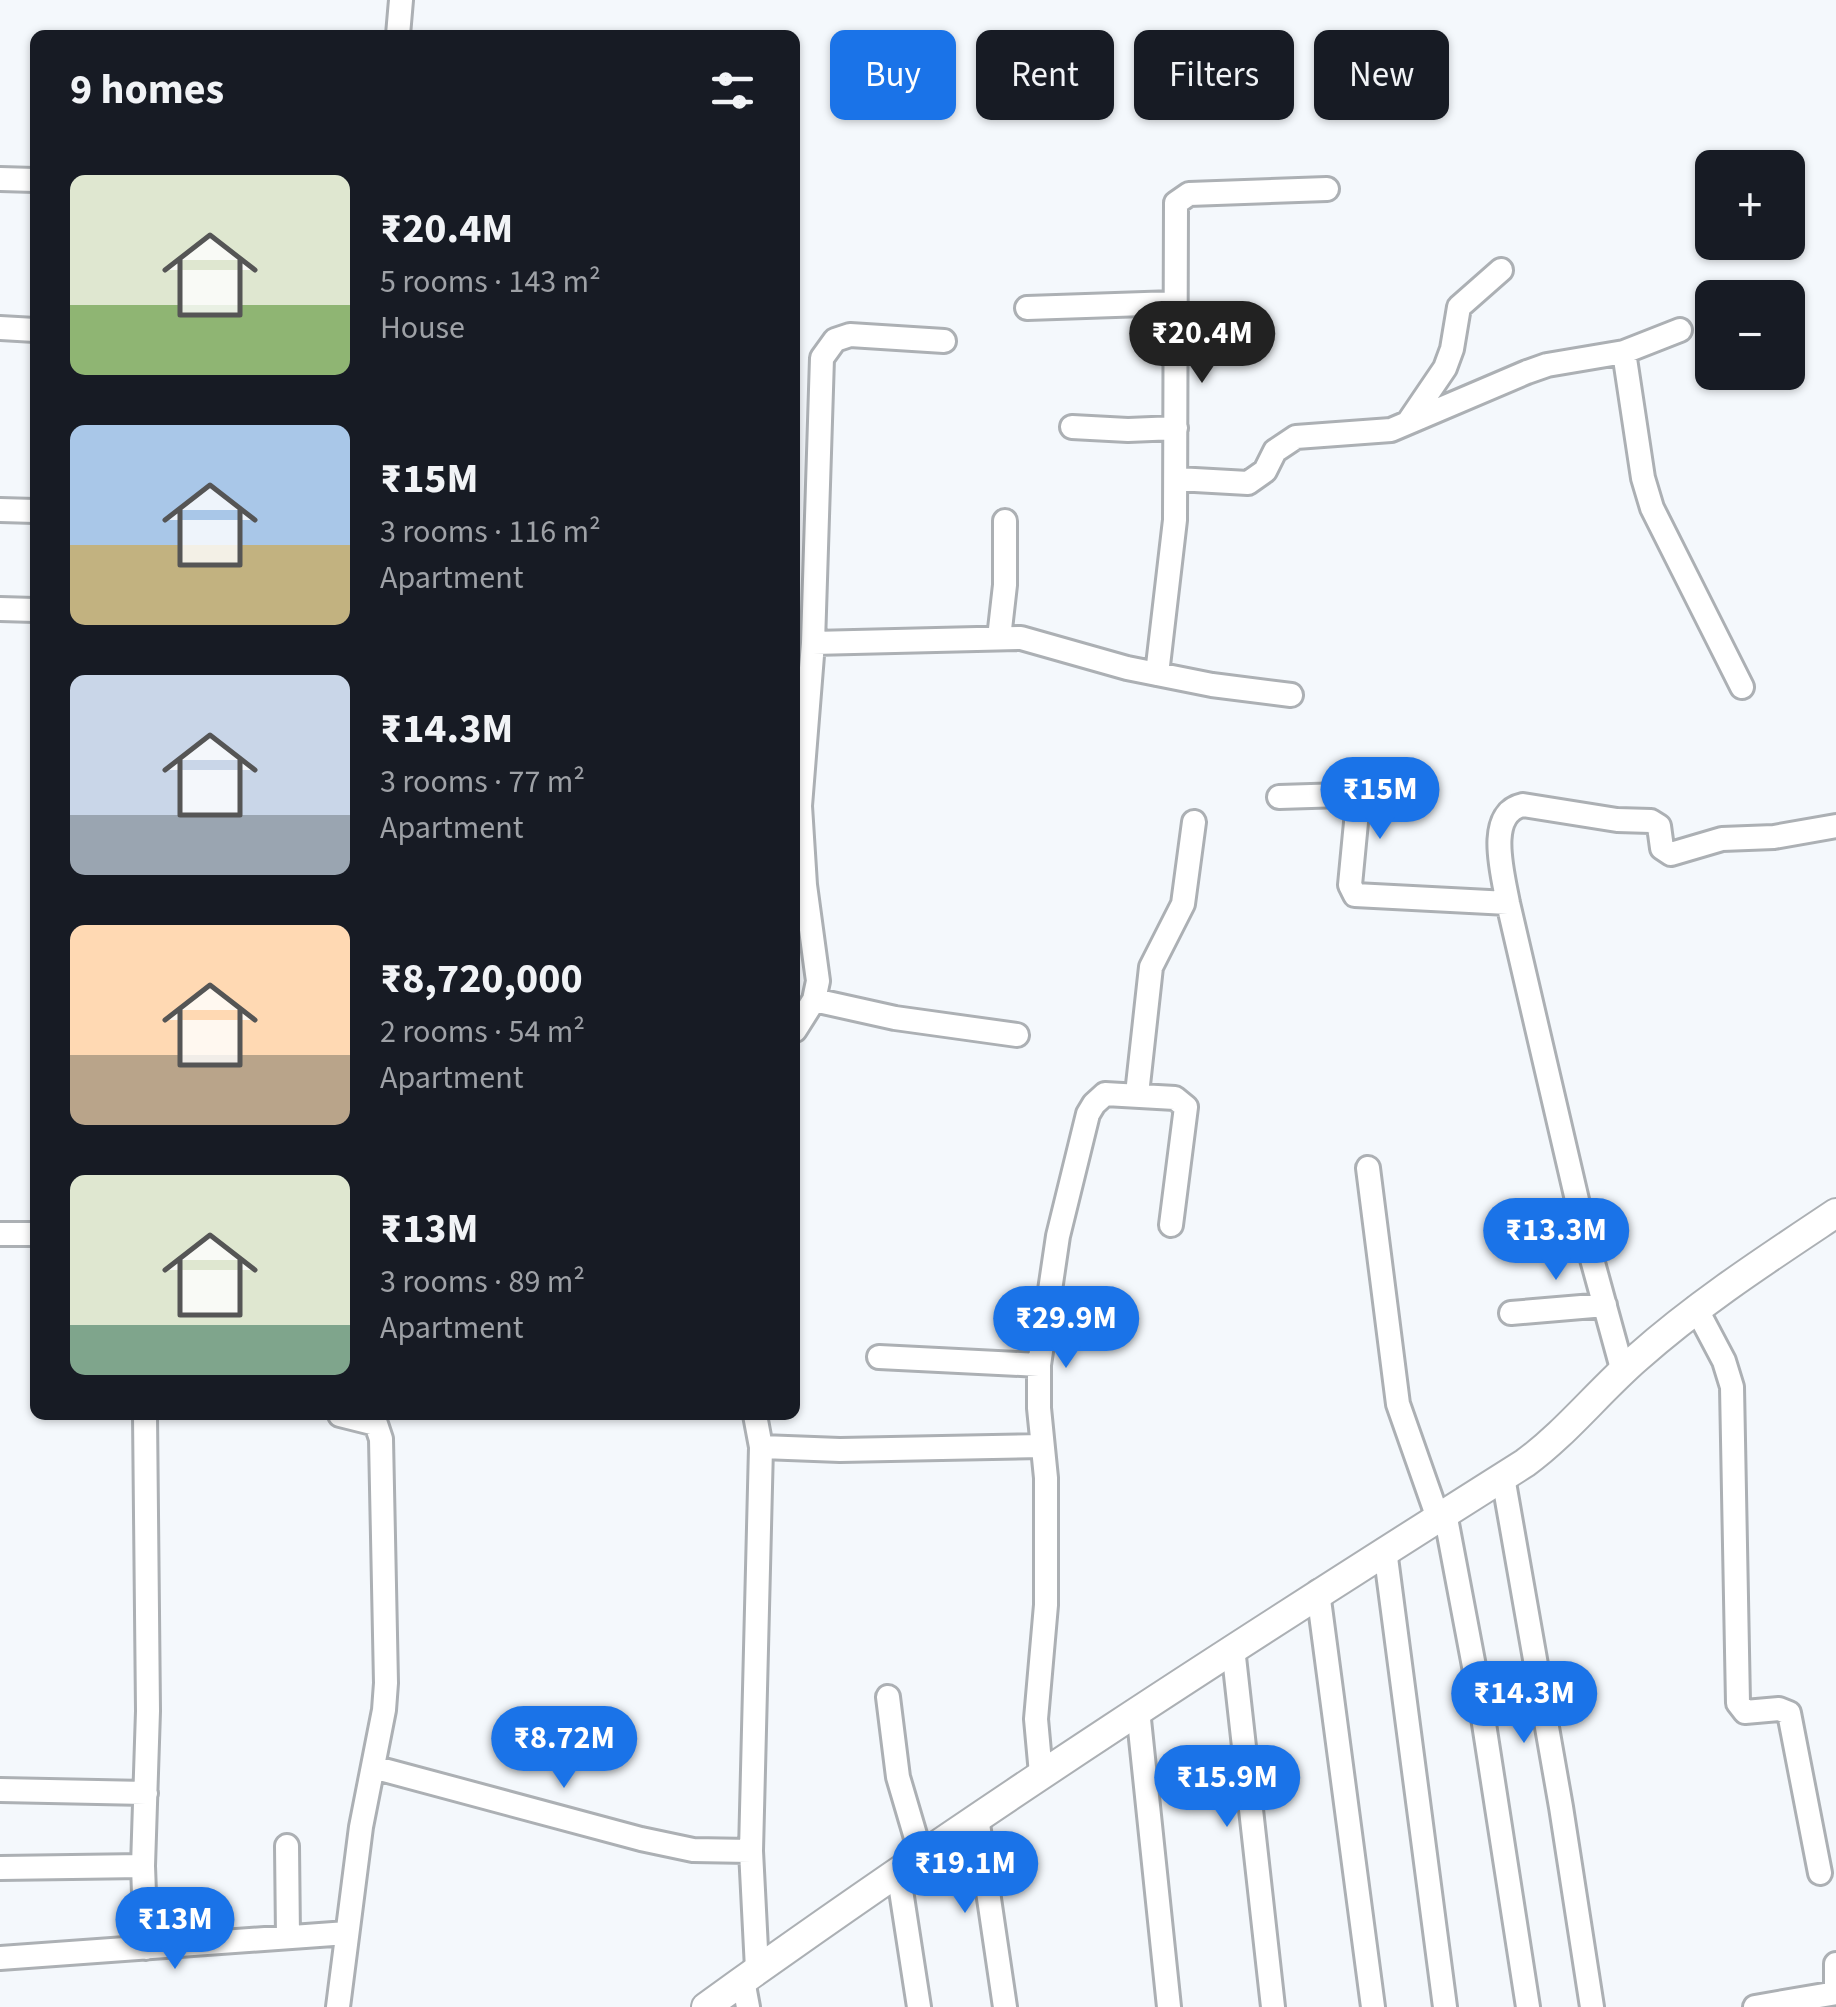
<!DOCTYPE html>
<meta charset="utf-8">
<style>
:root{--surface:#171b24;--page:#242831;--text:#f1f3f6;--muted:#9ea1a6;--accent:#1a73e8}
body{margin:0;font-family:"Source Sans 3",sans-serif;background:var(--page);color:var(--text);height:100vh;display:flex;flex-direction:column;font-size:38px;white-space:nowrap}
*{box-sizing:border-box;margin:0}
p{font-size:32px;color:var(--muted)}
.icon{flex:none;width:55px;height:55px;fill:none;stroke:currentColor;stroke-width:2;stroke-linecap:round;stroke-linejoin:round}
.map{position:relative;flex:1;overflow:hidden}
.drawer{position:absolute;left:30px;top:30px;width:770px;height:1390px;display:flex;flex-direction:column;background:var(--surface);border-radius:15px;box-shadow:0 2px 8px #0004}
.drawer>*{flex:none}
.top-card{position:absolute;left:830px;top:30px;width:855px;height:90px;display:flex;gap:20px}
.tools{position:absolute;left:1695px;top:150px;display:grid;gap:20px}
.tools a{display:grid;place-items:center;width:110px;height:110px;border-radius:15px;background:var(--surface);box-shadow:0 2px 8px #0004;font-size:50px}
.price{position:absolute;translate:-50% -85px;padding:0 22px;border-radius:35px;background:var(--accent);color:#fff;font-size:32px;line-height:65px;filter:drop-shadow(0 2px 5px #0008)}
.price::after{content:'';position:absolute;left:50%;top:60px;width:30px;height:22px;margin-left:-15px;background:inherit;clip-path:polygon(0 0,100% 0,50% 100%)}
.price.selected{background:#222;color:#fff}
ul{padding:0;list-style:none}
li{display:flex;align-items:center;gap:30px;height:250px;padding:0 40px}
li span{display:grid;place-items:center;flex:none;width:280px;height:200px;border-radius:15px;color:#555}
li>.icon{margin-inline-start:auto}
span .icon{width:120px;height:120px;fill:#fffc;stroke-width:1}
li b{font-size:42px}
h2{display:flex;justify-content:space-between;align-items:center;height:120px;padding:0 40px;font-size:42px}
.tag{padding:0 35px;border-radius:15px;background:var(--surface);box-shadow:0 2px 8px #0004;font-size:35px;line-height:90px}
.tag.selected{background:var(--accent);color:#fff}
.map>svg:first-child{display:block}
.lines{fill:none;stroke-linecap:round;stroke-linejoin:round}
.minor-casing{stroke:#acb0b4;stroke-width:28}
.tertiary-casing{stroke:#acb0b4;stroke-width:32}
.minor{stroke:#fff;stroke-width:22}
.tertiary{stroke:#fff;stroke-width:28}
</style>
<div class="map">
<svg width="1836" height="2007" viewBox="0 0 1836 2007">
<rect width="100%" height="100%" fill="#f4f8fc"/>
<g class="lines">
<g class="minor-casing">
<path id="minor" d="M398,35L401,0
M0,179L35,180
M1027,308L1174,303
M0,328L35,330
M1624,352L1643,478L1652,508L1742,687
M1409,421L1445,368L1452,349L1459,307L1501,270
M1072,427L1128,430L1176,428
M1177,479L1248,483L1265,471L1275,451L1296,437L1391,430L1527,372L1547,365L1624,352L1680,330
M0,510L35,511
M0,609L35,610
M999,638L1005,585V521
M813,643L1021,638L1127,668L1212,685L1291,695
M1157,674L1175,520L1176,203L1189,194L1327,189
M1279,797L1343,795L1354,800L1357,812L1350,885L1355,895L1508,903
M814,1000L895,1018L1017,1035
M795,1030L814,1000L818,981L805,885L800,806L813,643L822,358L835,340L850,335L944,341
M1137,1094L1151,967L1183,904L1194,822
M1368,1168L1398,1404L1438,1518
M0,1234H35
M1696,1308L1724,1361L1732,1387L1738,1703L1745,1712L1779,1709L1789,1713L1820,1873
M1511,1313L1605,1305
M879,1357L1039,1365
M1623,1372L1584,1230L1508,903C1503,875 1485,813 1523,805L1617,820L1651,821L1659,826L1662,848L1671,854L1722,839L1774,837L1836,826
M145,1415L148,1711L143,1866L146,1948
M755,1415L761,1447L751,1851L757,1969
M761,1447L840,1450L1042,1446
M1503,1477L1561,1807L1592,2007
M1445,1513L1480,1698L1528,2007
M1385,1550L1445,2007
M1318,1592L1373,2007
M1233,1648L1273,2007
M888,1697L898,1777L921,1855
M1138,1710L1169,2007
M373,1767L641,1839L693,1850L751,1851
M1041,1774L1036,1719L1046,1605V1478L1039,1408V1365L1058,1236L1088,1114L1094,1104L1105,1094L1175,1098L1186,1107L1171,1225
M0,1790L146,1793
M977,1817L1005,2007
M287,1846L288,1937
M0,1868L143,1866
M898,1871L919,2007
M0,1958L347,1933
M1836,1964V1984
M743,1980L748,2007
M338,2007L361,1827L384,1710L386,1683L381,1439L376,1424L340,1415
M1755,2007L1836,1993"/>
</g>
<g class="tertiary-casing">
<path id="tertiary" d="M706,2007C972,1815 1248,1638 1525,1463C1566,1433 1598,1392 1637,1358C1699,1303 1767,1259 1836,1213"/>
</g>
<use href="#minor" class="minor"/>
<use href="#tertiary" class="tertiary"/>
</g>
</svg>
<div class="tools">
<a>+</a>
<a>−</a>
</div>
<b class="price selected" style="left:1202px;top:386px">₹20.4M</b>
<b class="price" style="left:1380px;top:842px">₹15M</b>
<b class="price" style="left:1556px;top:1283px">₹13.3M</b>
<b class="price" style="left:1066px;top:1371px">₹29.9M</b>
<b class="price" style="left:1524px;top:1746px">₹14.3M</b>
<b class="price" style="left:564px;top:1791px">₹8.72M</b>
<b class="price" style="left:1227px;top:1830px">₹15.9M</b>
<b class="price" style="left:965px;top:1916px">₹19.1M</b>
<b class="price" style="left:175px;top:1972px">₹13M</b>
<div class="top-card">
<a class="tag selected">Buy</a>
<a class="tag">Rent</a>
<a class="tag">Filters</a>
<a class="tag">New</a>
</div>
<section class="drawer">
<h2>9 homes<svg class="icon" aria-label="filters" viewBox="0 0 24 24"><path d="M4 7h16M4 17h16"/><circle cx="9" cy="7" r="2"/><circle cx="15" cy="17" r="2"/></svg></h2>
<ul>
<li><span style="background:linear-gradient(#dfe7d0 65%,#8fb573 0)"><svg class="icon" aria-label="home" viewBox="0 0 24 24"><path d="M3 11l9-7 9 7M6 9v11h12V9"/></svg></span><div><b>₹20.4M</b><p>5 rooms · 143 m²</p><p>House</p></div></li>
<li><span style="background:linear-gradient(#a9c7e8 60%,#c2b280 0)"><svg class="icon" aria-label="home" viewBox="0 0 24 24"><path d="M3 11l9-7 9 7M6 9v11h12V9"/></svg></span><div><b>₹15M</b><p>3 rooms · 116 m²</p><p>Apartment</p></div></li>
<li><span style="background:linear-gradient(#c9d6e8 70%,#9aa5b1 0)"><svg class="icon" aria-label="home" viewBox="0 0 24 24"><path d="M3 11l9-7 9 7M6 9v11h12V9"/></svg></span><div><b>₹14.3M</b><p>3 rooms · 77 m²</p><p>Apartment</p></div></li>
<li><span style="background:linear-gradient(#ffd9b3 65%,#b9a48a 0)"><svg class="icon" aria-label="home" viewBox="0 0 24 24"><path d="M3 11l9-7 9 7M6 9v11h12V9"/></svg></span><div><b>₹8,720,000</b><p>2 rooms · 54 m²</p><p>Apartment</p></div></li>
<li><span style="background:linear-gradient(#dfe7d0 75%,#7fa58c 0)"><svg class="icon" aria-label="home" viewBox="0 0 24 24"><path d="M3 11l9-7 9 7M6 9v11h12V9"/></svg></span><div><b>₹13M</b><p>3 rooms · 89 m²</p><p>Apartment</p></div></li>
</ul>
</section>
</div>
